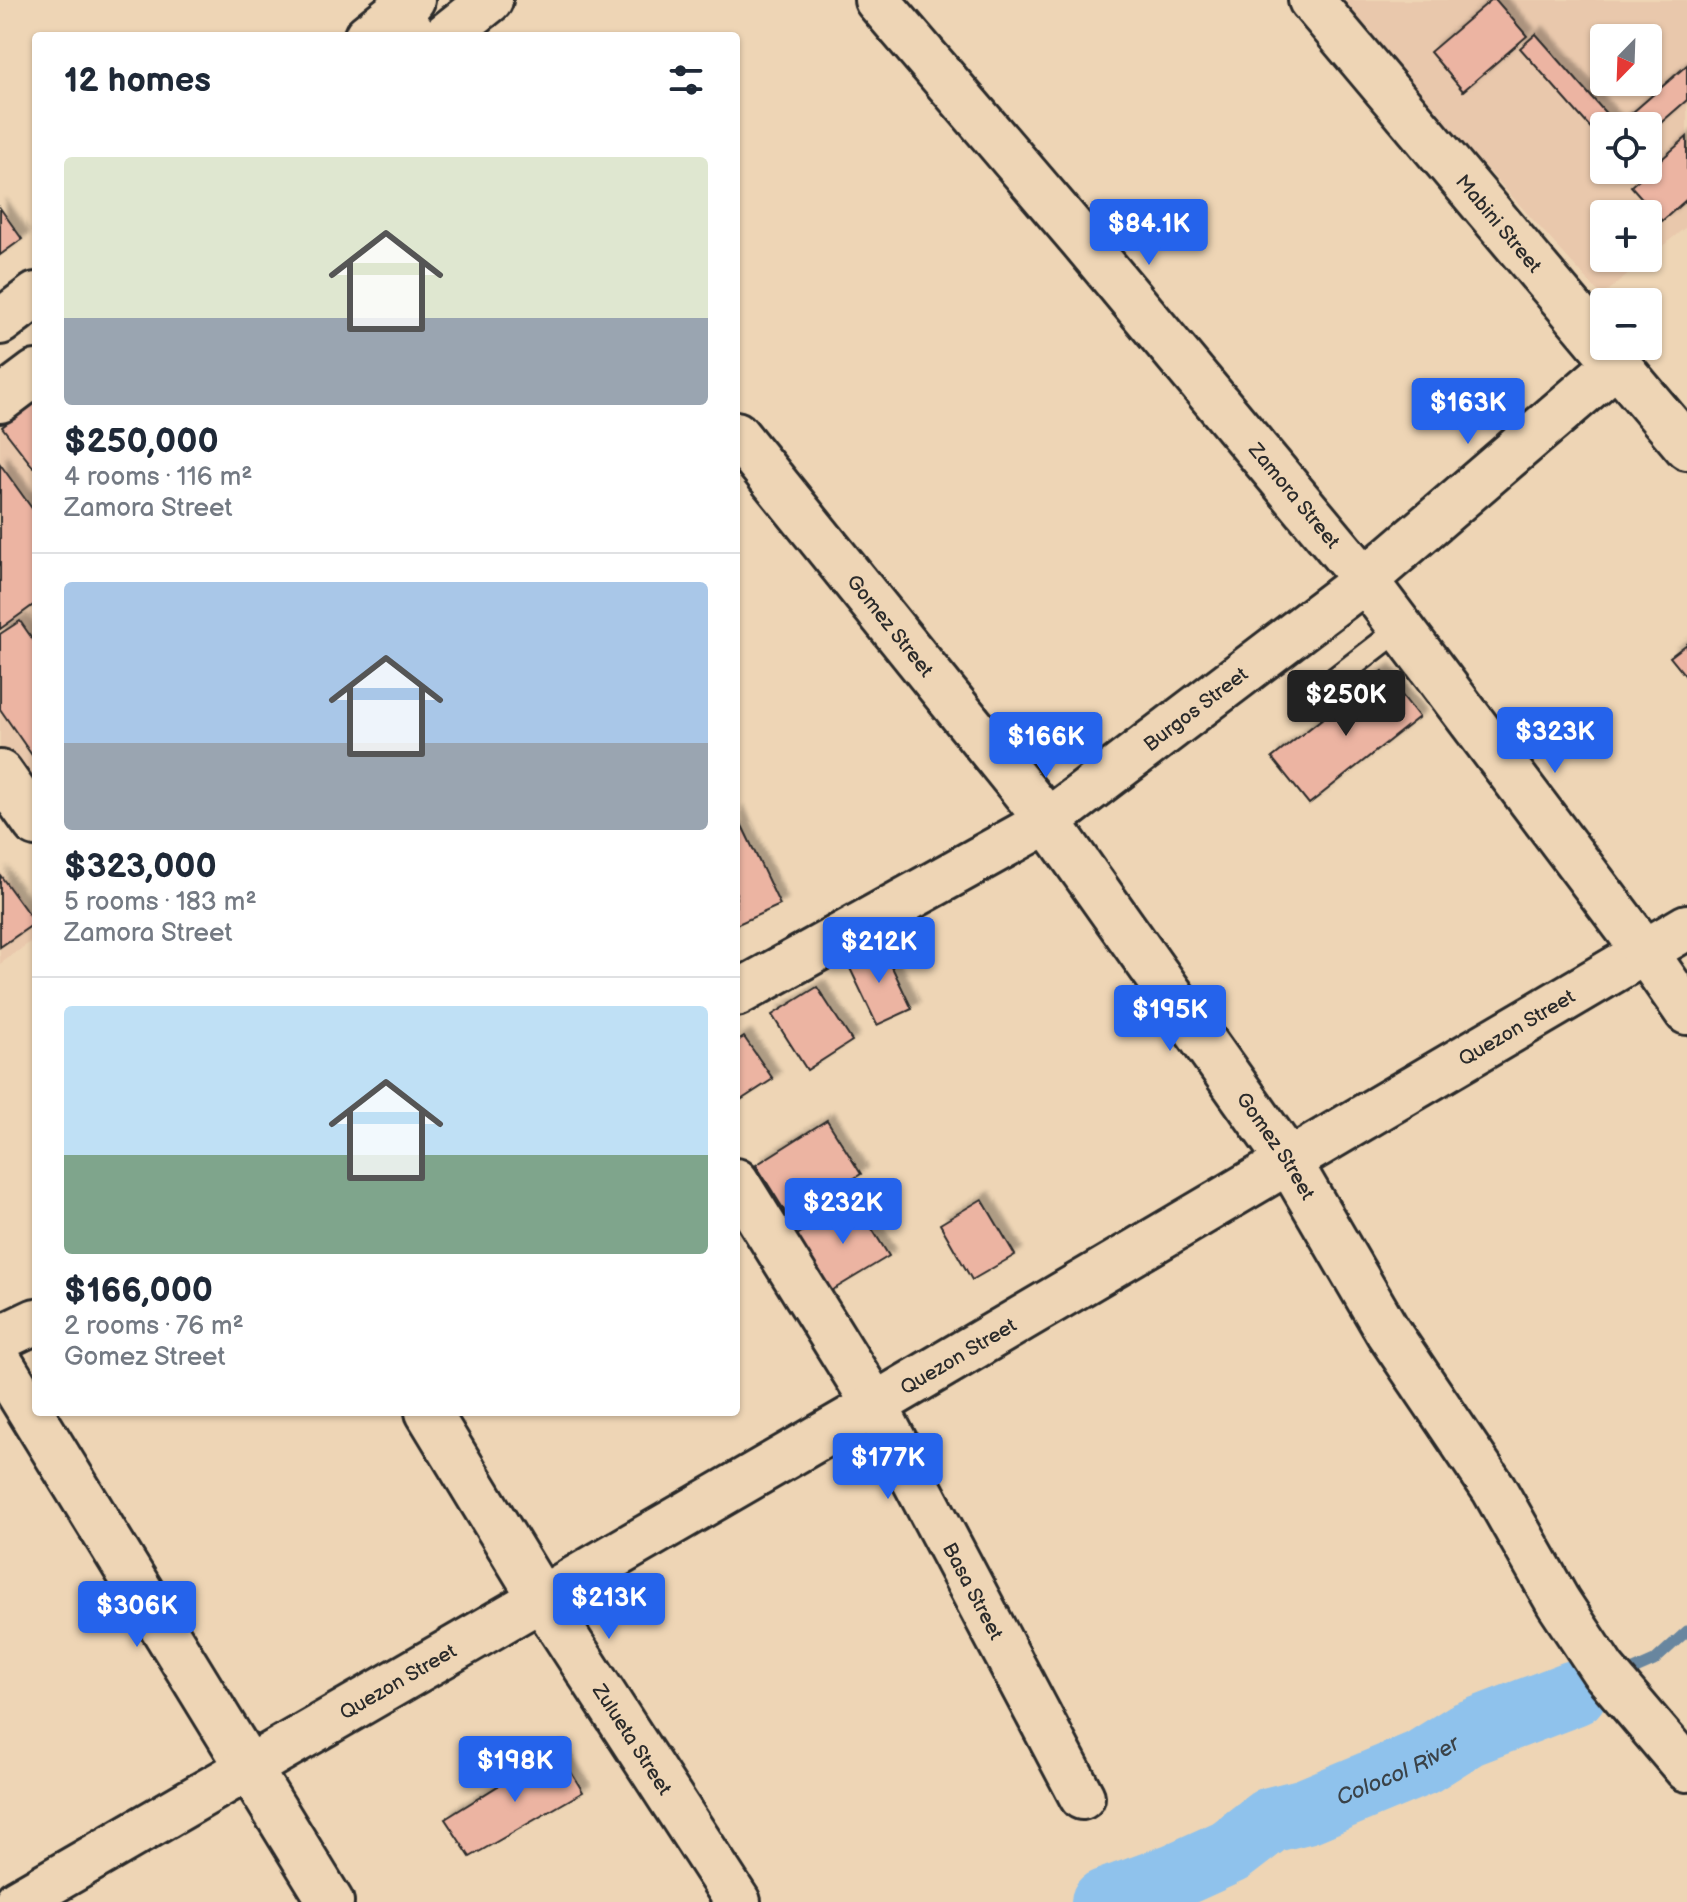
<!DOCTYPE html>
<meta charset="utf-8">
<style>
:root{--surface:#fff;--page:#f2f2f3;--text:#1f2937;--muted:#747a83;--line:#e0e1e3;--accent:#2563eb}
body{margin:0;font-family:"Balsamiq Sans",sans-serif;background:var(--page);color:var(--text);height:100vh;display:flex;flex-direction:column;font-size:30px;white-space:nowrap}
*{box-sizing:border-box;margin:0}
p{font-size:26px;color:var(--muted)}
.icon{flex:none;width:44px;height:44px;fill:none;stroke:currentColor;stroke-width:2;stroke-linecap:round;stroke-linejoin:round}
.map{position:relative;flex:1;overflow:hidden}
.side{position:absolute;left:32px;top:32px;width:708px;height:1384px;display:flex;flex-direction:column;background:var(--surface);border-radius:8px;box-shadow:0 2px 6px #0004}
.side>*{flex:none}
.needle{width:52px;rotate:203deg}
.buttons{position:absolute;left:1590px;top:24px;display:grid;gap:16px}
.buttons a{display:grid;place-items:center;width:72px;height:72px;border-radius:8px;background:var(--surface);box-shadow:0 2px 6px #0004;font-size:40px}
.price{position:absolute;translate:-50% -68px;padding:0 18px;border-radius:8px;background:var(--accent);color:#fff;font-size:26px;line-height:52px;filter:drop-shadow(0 2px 4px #0008)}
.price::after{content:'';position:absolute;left:50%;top:48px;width:24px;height:18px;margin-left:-12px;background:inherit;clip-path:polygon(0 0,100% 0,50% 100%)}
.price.selected{background:#222;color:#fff}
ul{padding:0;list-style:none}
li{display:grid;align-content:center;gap:16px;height:424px;padding:0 32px}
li+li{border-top:2px solid var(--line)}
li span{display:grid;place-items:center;height:248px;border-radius:8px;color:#555}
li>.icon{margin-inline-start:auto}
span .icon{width:144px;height:144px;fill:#fffc;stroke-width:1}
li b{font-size:34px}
h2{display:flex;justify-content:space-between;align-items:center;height:96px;padding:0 32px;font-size:34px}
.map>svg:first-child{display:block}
.built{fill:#e9c8ac;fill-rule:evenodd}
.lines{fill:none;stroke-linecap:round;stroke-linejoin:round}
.stream{stroke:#67869f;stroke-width:11}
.river{stroke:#8fc2ec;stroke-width:66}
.building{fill:#ecb4a2;stroke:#2b2b2b;stroke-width:2;filter:url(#shadow)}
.service-casing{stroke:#2b2b2b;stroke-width:28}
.minor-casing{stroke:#2b2b2b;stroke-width:50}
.tertiary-casing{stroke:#2b2b2b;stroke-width:50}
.service{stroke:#eed5b5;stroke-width:22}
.minor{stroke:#eed5b5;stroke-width:44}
.tertiary{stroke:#eed5b5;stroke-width:44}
.labels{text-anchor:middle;stroke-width:8;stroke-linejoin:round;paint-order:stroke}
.street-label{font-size:20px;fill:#2b2b2b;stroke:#eed5b5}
.water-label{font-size:22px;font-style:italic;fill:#3a4248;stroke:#eed5b5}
</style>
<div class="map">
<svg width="1687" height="1902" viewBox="0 0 1687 1902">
<defs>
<filter id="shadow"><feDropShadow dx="7" dy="-7" stdDeviation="2" flood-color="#0004"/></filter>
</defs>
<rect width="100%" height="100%" fill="#eed5b5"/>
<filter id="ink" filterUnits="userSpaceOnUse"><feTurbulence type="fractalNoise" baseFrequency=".0125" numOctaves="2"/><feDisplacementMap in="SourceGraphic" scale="16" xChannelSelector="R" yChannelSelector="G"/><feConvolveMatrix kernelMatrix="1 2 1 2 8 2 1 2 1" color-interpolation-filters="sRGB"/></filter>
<g filter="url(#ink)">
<path class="built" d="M1338,0H1687V226L1602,296L1437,114ZM1604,38H1648V82H1604ZM1604,126H1648V170H1604ZM1604,214H1648V258H1604Z
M36,402V805L0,754V429Z
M0,871L36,920V938L0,964Z"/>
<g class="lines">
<path class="stream" d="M1620,1676L1654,1661L1687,1631
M1574,1693L1600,1684"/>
<path class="river" id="s1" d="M1104,1902L1175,1876L1230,1851L1270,1820L1306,1811L1421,1763L1467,1734L1574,1693"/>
</g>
<path class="building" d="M1491,0H1496L1527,36L1463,91L1430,52Z
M1536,34L1617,126L1687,65V100L1648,134V126H1604V143L1520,48Z
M1687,137V199L1662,221L1631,186Z
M0,208L22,239L0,255Z
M36,402V464L33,467L2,427Z
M0,464L36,514V603L0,629Z
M20,621L36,644V761L0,709V634Z
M1687,644V678L1670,657Z
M1383,671L1419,717L1309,804L1272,758Z
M736,813L780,905L736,925Z
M0,875L35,923L0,947Z
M881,944L912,1009L877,1025L847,962Z
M817,987L852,1041L807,1070L772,1015Z
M744,1037L773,1079L736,1103V1042Z
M827,1120L861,1174L789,1218L756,1165Z
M982,1199L1015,1255L972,1280L940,1224Z
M854,1200L889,1256L831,1291L797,1235Z
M557,1749L583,1792L470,1857L445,1819Z"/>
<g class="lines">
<g class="service-casing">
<path id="service" d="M1326,686L1401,628"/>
</g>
<g class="minor-casing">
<g id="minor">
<path id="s2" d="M1311,0L1687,447"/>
<path d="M397,12L415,36"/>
<path id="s3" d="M736,434L1048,821L1288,1160L1388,1332L1494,1489L1558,1602L1603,1670L1687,1769"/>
<path d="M1365,580L1615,365"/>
<path id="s4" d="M736,1181L875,1405L1082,1797"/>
<path d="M0,1362L331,1902"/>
<path id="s5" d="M428,1412L541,1598L738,1902"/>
<path id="s6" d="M17,1902L875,1405L1687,927"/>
</g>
</g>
<g class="tertiary-casing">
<g id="tertiary">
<path id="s7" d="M877,0L1082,240L1365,580L1646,953L1687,1012"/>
<path d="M367,36L412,0"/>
<path d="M445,36L490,0"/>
<path d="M0,322L36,295"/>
<path d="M0,400L36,373"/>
<path d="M0,773L36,824"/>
<path id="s8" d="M736,994L1048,821L1365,580"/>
<path d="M0,1338L36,1321"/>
</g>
</g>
<use href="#service" class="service"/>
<use href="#minor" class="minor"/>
<use href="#tertiary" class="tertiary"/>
</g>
</g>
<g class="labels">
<g class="street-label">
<text dy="7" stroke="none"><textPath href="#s2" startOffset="292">Mabini Street</textPath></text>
<text dy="7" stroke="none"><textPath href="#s7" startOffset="648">Zamora Street</textPath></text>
<text dy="7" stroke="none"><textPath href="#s3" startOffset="246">Gomez Street</textPath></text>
<text dy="7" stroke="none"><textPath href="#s8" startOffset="542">Burgos Street</textPath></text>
<text dy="7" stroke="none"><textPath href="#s6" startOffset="1736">Quezon Street</textPath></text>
<text dy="7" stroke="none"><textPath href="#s3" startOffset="894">Gomez Street</textPath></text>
<text dy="7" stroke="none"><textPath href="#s6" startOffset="1088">Quezon Street</textPath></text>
<text dy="7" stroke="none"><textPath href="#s4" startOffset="474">Basa Street</textPath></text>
<text dy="7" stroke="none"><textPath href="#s6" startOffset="440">Quezon Street</textPath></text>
<text dy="7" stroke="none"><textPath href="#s5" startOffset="386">Zulueta Street</textPath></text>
</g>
<g class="water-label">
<text dy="8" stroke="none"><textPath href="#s1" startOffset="324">Colocol River</textPath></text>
</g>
</g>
</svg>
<div class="buttons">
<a><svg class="needle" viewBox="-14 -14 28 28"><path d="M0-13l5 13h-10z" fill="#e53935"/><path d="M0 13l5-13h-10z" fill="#747a83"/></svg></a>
<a><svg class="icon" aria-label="locate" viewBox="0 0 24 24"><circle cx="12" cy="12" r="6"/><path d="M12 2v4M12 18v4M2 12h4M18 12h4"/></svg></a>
<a>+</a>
<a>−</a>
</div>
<b class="price" style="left:1149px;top:267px">$84.1K</b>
<b class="price" style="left:1468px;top:446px">$163K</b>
<b class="price selected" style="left:1346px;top:738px">$250K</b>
<b class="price" style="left:1555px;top:775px">$323K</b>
<b class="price" style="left:1046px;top:780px">$166K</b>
<b class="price" style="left:879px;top:985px">$212K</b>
<b class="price" style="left:1170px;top:1053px">$195K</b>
<b class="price" style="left:843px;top:1246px">$232K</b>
<b class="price" style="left:888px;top:1501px">$177K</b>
<b class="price" style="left:609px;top:1641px">$213K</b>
<b class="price" style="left:137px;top:1649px">$306K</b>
<b class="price" style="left:515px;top:1804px">$198K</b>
<section class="side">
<h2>12 homes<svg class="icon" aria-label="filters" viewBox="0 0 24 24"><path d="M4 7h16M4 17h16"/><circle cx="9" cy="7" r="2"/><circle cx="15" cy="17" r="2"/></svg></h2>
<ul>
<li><span style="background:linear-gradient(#dfe7d0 65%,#9aa5b1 0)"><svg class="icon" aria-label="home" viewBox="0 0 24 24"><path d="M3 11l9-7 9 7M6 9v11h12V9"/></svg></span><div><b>$250,000</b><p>4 rooms · 116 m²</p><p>Zamora Street</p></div></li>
<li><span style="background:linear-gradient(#a9c7e8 65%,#9aa5b1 0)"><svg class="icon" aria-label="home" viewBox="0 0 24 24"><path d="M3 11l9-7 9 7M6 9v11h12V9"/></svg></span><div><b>$323,000</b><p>5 rooms · 183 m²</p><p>Zamora Street</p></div></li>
<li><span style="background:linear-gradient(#bfe0f5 60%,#7fa58c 0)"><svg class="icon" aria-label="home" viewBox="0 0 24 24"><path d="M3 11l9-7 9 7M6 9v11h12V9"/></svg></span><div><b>$166,000</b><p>2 rooms · 76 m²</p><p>Gomez Street</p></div></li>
</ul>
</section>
</div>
